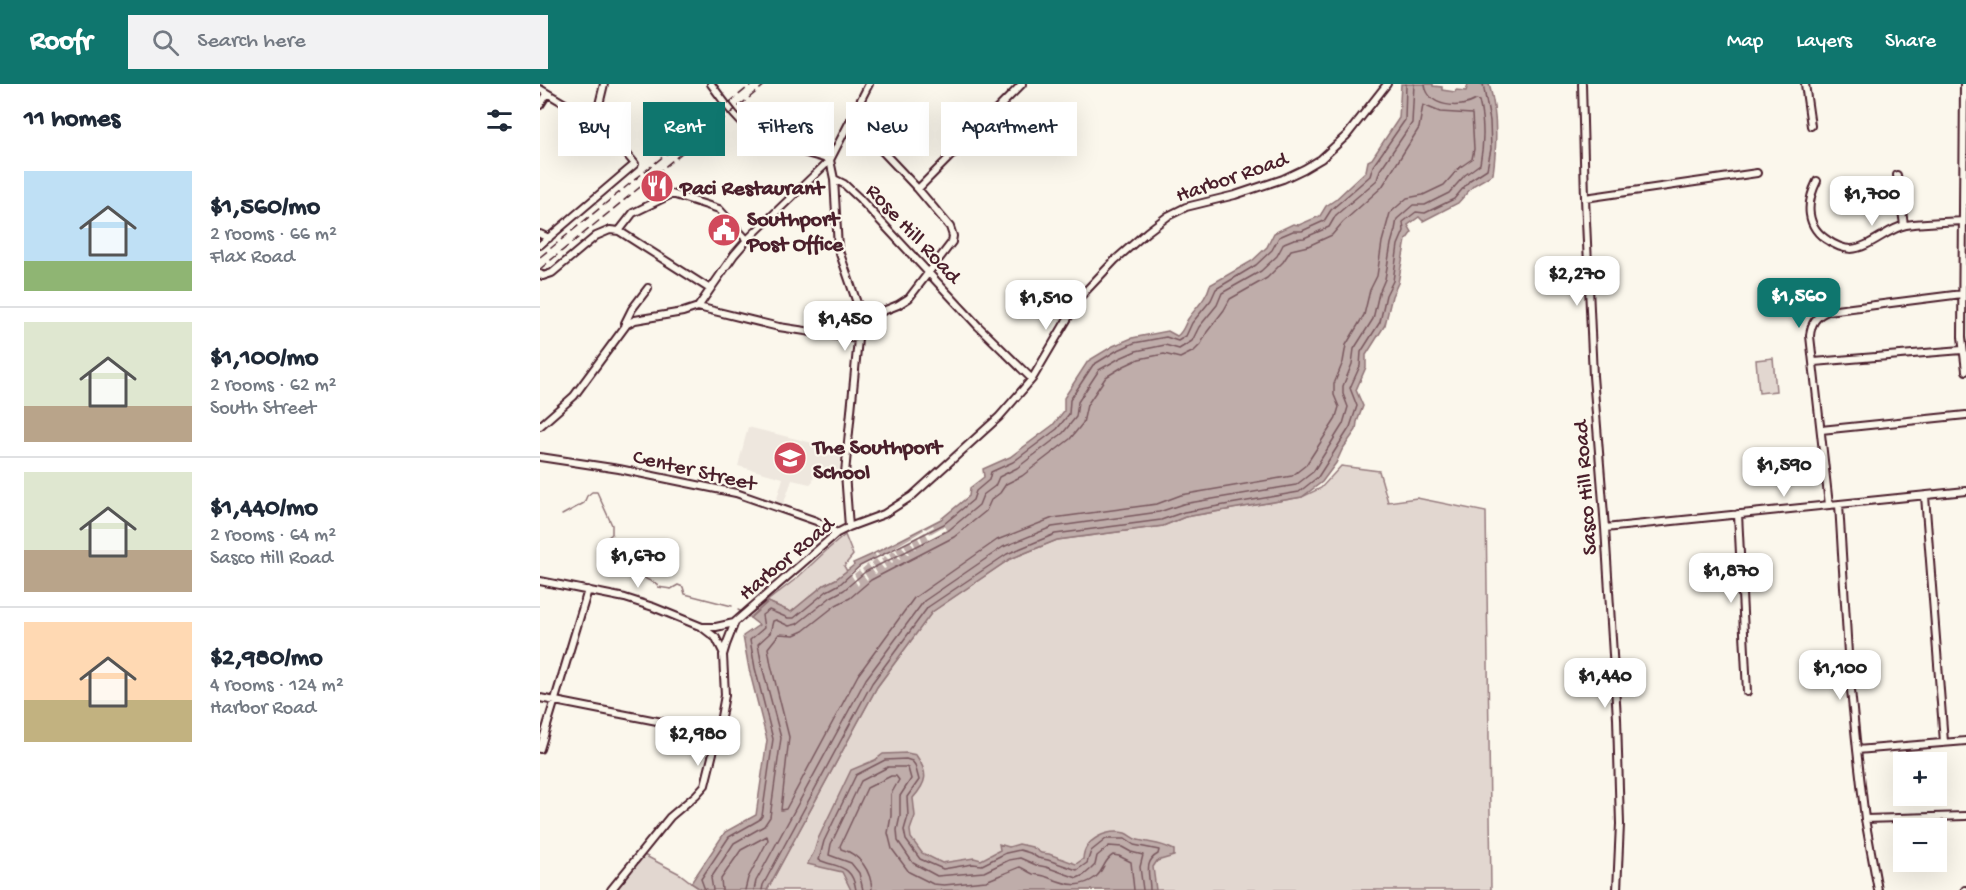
<!DOCTYPE html>
<meta charset="utf-8">
<style>
:root{--surface:#fff;--page:#f2f2f3;--text:#1f2937;--muted:#747a83;--line:#e0e1e3;--accent:#0f766e}
body{margin:0;font-family:"Gochi Hand",sans-serif;background:var(--page);color:var(--text);height:100vh;display:flex;flex-direction:column;font-size:22px;white-space:nowrap}
*{box-sizing:border-box;margin:0}
p{font-size:20px;color:var(--muted)}
.icon{flex:none;width:33px;height:33px;fill:none;stroke:currentColor;stroke-width:2;stroke-linecap:round;stroke-linejoin:round}
.map{position:relative;flex:1;overflow:hidden}
.panel{display:flex;flex-direction:column;background:var(--surface);width:540px}
.panel>*{flex:none}
.banner{position:absolute;left:18px;top:18px;width:570px;height:54px;display:flex;gap:12px}
.fabs{position:absolute;left:1353px;top:668px;display:grid;gap:12px}
.fabs a{display:grid;place-items:center;width:54px;height:54px;border-radius:0px;background:var(--surface);box-shadow:0 6px 24px #0002;font-size:30px}
.price{position:absolute;translate:-50% -51px;padding:0 14px;border-radius:12px;background:#fff;color:#222;font-size:20px;line-height:39px;filter:drop-shadow(0 2px 3px #0008)}
.price::after{content:'';position:absolute;left:50%;top:36px;width:18px;height:14px;margin-left:-9px;background:inherit;clip-path:polygon(0 0,100% 0,50% 100%)}
.price.current{background:var(--accent);color:#fff}
ul{padding:0;list-style:none}
li{display:flex;align-items:center;gap:18px;height:150px;padding:0 24px}
li+li{border-top:2px solid var(--line)}
li span{display:grid;place-items:center;flex:none;width:168px;height:120px;border-radius:0px;color:#555}
li>.icon{margin-inline-start:auto}
span .icon{width:72px;height:72px;fill:#fffc;stroke-width:1}
li b{font-size:26px}
h2{display:flex;justify-content:space-between;align-items:center;height:72px;padding:0 24px;font-size:26px}
.chip{padding:0 21px;border-radius:0px;background:var(--surface);box-shadow:0 6px 24px #0002;font-size:21px;line-height:54px}
.chip.current{background:var(--accent);color:#fff}
header{display:flex;align-items:center;gap:36px;box-sizing:border-box;height:84px;padding:0 30px;background:var(--accent);color:#fff}
header strong{font-size:28px}
nav{display:flex;gap:33px;margin-inline-start:auto;font-size:21px}
.search{width:420px;height:54px;background:var(--page);display:flex;align-items:center;gap:15px;box-sizing:border-box;padding:0 21px;border-radius:0px;color:var(--muted);font-size:22px}
main{display:flex;flex:1;min-height:0}
.map>svg:first-child{display:block}
.built{fill:#eee7de}
.green{fill:#e2d7d0;stroke:#967b7e;stroke-width:1.5}
.water{fill:#bfadaa;stroke:#907477;stroke-width:1.5}
.pier{fill:#fbf7ec}
.lines{fill:none;stroke-linecap:round;stroke-linejoin:round}
.shore{stroke:#79585e;stroke-width:1.5}
.stream{stroke:#907477;stroke-width:1.5}
.minor-casing{stroke:#4a1f2b;stroke-width:10}
.minor{stroke:#fbf7ec;stroke-width:6}
.rail{stroke:#4a1f2b;stroke-width:1.5;stroke-dasharray:9 4.5;stroke-linecap:butt}
.labels{text-anchor:middle;stroke-width:4.5;stroke-linejoin:round;paint-order:stroke}
.street-label{font-size:22px;fill:#4a1f2b;stroke:#fbf7ec}
.poi-label{font-size:22px;font-weight:bold;fill:#4a1f2b;stroke:#fbf7ec;text-anchor:start}
</style>
<header>
<strong>Roofr</strong>
<div class="search"><svg class="icon" aria-label="search" viewBox="0 0 24 24"><circle cx="10" cy="10" r="6"/><path d="M15 15l6 6"/></svg>Search here</div>
<nav><a>Map</a><a>Layers</a><a>Share</a></nav>
</header>
<main>
<section class="panel">
<h2>11 homes<svg class="icon" aria-label="filters" viewBox="0 0 24 24"><path d="M4 7h16M4 17h16"/><circle cx="9" cy="7" r="2"/><circle cx="15" cy="17" r="2"/></svg></h2>
<ul>
<li><span style="background:linear-gradient(#bfe0f5 75%,#8fb573 0)"><svg class="icon" aria-label="home" viewBox="0 0 24 24"><path d="M3 11l9-7 9 7M6 9v11h12V9"/></svg></span><div><b>$1,560/mo</b><p>2 rooms · 66 m²</p><p>Flax Road</p></div></li>
<li><span style="background:linear-gradient(#dfe7d0 70%,#b9a48a 0)"><svg class="icon" aria-label="home" viewBox="0 0 24 24"><path d="M3 11l9-7 9 7M6 9v11h12V9"/></svg></span><div><b>$1,100/mo</b><p>2 rooms · 62 m²</p><p>South Street</p></div></li>
<li><span style="background:linear-gradient(#dfe7d0 65%,#b9a48a 0)"><svg class="icon" aria-label="home" viewBox="0 0 24 24"><path d="M3 11l9-7 9 7M6 9v11h12V9"/></svg></span><div><b>$1,440/mo</b><p>2 rooms · 64 m²</p><p>Sasco Hill Road</p></div></li>
<li><span style="background:linear-gradient(#ffd9b3 65%,#c2b280 0)"><svg class="icon" aria-label="home" viewBox="0 0 24 24"><path d="M3 11l9-7 9 7M6 9v11h12V9"/></svg></span><div><b>$2,980/mo</b><p>4 rooms · 124 m²</p><p>Harbor Road</p></div></li>
</ul>
</section>
<div class="map">
<svg width="1426" height="806" viewBox="0 0 1426 806">
<rect width="100%" height="100%" fill="#fbf7ec"/>
<filter id="ink" filterUnits="userSpaceOnUse"><feTurbulence type="fractalNoise" baseFrequency=".0167" numOctaves="2"/><feDisplacementMap in="SourceGraphic" scale="12" xChannelSelector="R" yChannelSelector="G"/><feConvolveMatrix kernelMatrix="1 2 1 2 8 2 1 2 1" color-interpolation-filters="sRGB"/></filter>
<g filter="url(#ink)">
<path class="built" d="M208,343L301,366L299,389L275,385L273,397L270,400L252,396L243,421L236,418L243,394L198,382Z"/>
<path class="green" d="M1233,274L1236,307L1219,309L1216,276Z
M801,382L839,387L848,418L877,414L946,428L951,806H227L337,603L392,528L470,475L517,456L623,442L645,433L762,413L781,404Z
M305,451L313,471L304,482L307,487L296,495L284,501L251,528L228,518L210,534L208,532L257,494L287,466Z
M102,770L140,790L161,806H75Z"/>
<path class="water" d="M861,0H893V2L902,3V6L915,8L916,6L926,7L928,0H949C958,29 957,60 953,90L934,101L918,119L883,137L879,133L868,141L872,148L866,156L858,199L852,212L845,241L826,271V283L816,306L823,322L817,338L816,346L802,366L796,379L782,398L762,413L645,433L623,442L517,456L470,475L392,528L337,603L227,806H167L165,804L162,806L151,799L185,748L216,731L227,656L209,585L203,552L219,541L210,534L228,518L251,528L284,501L296,495L314,481L313,479L331,471L401,435L429,412L430,404L444,393L443,385L470,373L513,341L524,327V314L548,277L573,262L592,254L628,247L637,252C644,247 644,241 648,235C656,223 666,216 670,201L712,177L727,163L734,149L753,140L759,141L780,132L786,122L795,116L826,87L828,77L832,75L859,34Z
M367,669L376,671C389,690 387,698 373,714L375,732L370,746L371,754L382,769L402,779L434,774L441,776L460,766L459,760L469,763L479,760L492,763L501,769L509,770L536,780L543,775C544,755 567,745 585,749C590,751 593,755 598,756C613,760 619,758 634,766V772L617,777L613,783L616,806H311L302,788L267,780L274,768L278,755L311,686L335,676L343,670Z"/>
<path class="pier" d="M393,441L394,443L388,446L390,450L404,442L406,446L389,455L385,448L380,451L383,459L382,461L378,454L372,455L376,464L375,465L370,457L364,460L369,470H367L362,462L356,465L361,474L359,475L355,467L349,469L353,478L352,479L345,472L341,475L346,484L344,485L336,475L331,479L337,489L335,490L328,480L322,485L328,495L327,496L319,486L314,490L319,499L318,502L310,489L336,473L335,470L336,469L340,472L384,446L383,443L386,445Z"/>
<g class="lines">
<path class="shore" d="M883,21L900,28L932,30L934,65L932,75L919,84L904,101L883,111L867,114L850,129L842,158L837,192L830,206L824,231L806,261L803,278L794,300V311L799,323L795,336L766,381L752,392L641,411L617,420L513,434L457,456L374,514L318,591L246,725L241,726L249,653L231,581L228,564L239,550L254,551L263,547L296,521L310,514L331,496L414,453L446,427L451,416L460,409L466,400L482,392L530,355L543,339L547,321L566,293L584,282L599,275L624,270L640,274L654,267L661,260L667,248L684,226L690,215L727,194L743,178L751,166L768,162L792,151L803,138L842,103L879,44Z
M165,806L161,795L189,753L219,736L222,732L233,655L215,584L210,556L224,544L222,531L229,526L248,534H254L287,507L300,500L320,482L404,440L433,416L436,407L449,396L451,388L473,378L517,345L529,330L530,316L553,281L576,267L594,259L626,253L638,257L646,252L652,239L671,216L676,205L716,181L732,166L739,153L753,147H762L784,137L791,126L830,92L833,82L865,36L866,0
M173,806L171,794L194,759L224,742L230,733L241,654L222,582L218,560L230,549L233,537L236,536L249,542L257,540L291,513L304,506L325,488L409,446L439,421L443,411L455,402L459,393L477,384L523,349L536,333L538,318L559,286L580,274L596,267L625,261L639,265L652,257L659,243L677,221L682,209L721,187L737,172L744,159L754,155L764,154L789,143L796,131L837,96L840,86L872,39L874,0
M182,806L181,795L201,766L227,752L228,756L208,794L205,806
M214,806L216,797L326,595L384,517L463,463L512,443L619,428L643,420L756,401L773,388L803,340L808,323L803,310V302L812,280L814,265L833,235L839,209L845,195L851,160L855,146L857,135L873,121H885L909,109L925,91L940,80C944,60 944,37 939,17L936,16C920,26 887,23 885,0
M222,806L223,801L332,599L388,523L467,470L515,450L621,436L644,428L759,408L778,393L810,343L817,322L810,304L820,282L821,268L840,238L846,211L853,197L858,161L864,147L863,138L876,128L885,129L914,115L930,96L947,85L951,65L950,37L943,0
M316,806C312,780 298,784 279,776L284,757L316,691L345,676L366,675L372,677L375,681L379,696L367,713L368,732L364,746L366,756L380,775L403,785L433,780L442,781L466,769L480,766L490,769L498,774L508,776L537,786L547,779L551,767L566,755H585L594,761L619,766L618,770C603,778 610,791 610,806
M323,806L319,789L311,779L289,771L291,760L321,697L348,683H365L368,684L371,695L360,712V732L357,746L358,757L373,779L397,792L444,788L469,776L480,774L496,781L506,783L537,794L544,791L551,785L555,781L557,772L569,762L582,763L591,768L603,771L600,783L603,806
M332,806C331,787 320,770 301,765L300,762L327,704L351,692H356L359,696L351,710V732L348,749L352,765L369,788L393,800L404,801L446,797L480,783C485,785 488,788 493,790C498,791 503,791 507,793C526,800 539,806 556,793C565,785 563,777 573,771L579,772L591,778L594,806"/>
<path class="stream" d="M22,431L44,419L47,412L52,408H57L72,441V450L63,457L66,463L77,462L89,474L91,481L104,485L102,490L106,495L117,500L118,503L131,505L138,501L143,503L145,510L192,522
M198,526L200,527"/>
<g class="minor-casing">
<path id="minor" d="M171,0C183,16 197,38 215,49C236,62 265,68 290,76L294,95L304,100L319,114L438,242L492,295
M1042,0L1045,114L1053,292L1065,444L1077,634L1080,740L1077,806
M1265,0L1271,42
M1424,0L1422,253L1426,287
M0,5L44,31L56,33
M0,21L7,10
M312,35L378,105L410,143L413,152L412,158L369,214L358,221L318,237
M1357,91L1364,141
M294,95L298,164L318,222V255L305,389L309,443
M1277,97C1266,119 1265,143 1289,157C1294,161 1304,165 1311,165C1330,164 1348,144 1366,141C1384,138 1404,138 1422,137
M378,105L482,0
M1045,114L1217,89
M79,147L93,129L132,110L179,125L207,156
M0,150L9,154
M0,161L95,80L56,33L64,0
M0,190L3,192L12,189L56,152L70,146L79,147L170,205
M158,223L239,243L318,255
M87,240L85,239L92,225L108,204
M1274,278L1422,266
M0,342L34,312L87,240L95,236L143,228L158,223L194,171L207,156L290,76L329,0
M1281,346L1426,331
M0,373L79,385L196,409L276,437L297,449
M1385,412L1404,658
M1299,420L1309,586L1317,666L1325,735L1338,806
M1289,421L1270,252C1271,239 1276,232 1288,227L1422,210
M1198,430L1207,608
M1065,444L1426,407
M0,497L85,514L113,523L162,543H176L194,539
M163,544L176,554L183,568
M0,614L178,649
M0,665L48,506
M1317,666L1426,657
M1325,735L1426,732
M71,806L130,733L156,711L165,701L178,649L185,611L183,571L186,561L195,538L297,449L309,443L344,430L372,412L459,333L492,295L541,212L575,176L607,148L628,132L646,123L695,111L743,95L764,85L781,75L807,51L847,0
M1425,806H1426"/>
</g>
<use href="#minor" class="minor"/>
<path class="rail" d="M0,173L212,0
M0,185L226,0"/>
</g>
</g>
<defs>
<g id="restaurant-disc" transform="scale(1.725)"><circle r="9.5" fill="#d1495b" stroke="#fbf7ec"/><path d="M-5-6h1v4h1v-4h1v4h1v-4h1v5L-1.5 .5V6h-2V.5L-5-1ZM5-6V6H3V1.5H1.5Q1.5-4 5-6Z" fill="#fff"/></g>
<g id="civic-disc" transform="scale(1.725)"><circle r="9.5" fill="#d1495b" stroke="#fbf7ec"/><path d="M-.6-6.5H3V-4.5H.6V-3L4-1V1h2V6H-6V1h2V-1L-.6-3ZM-1.2 2.5V6h2.4V2.5Z" fill="#fff"/></g>
<g id="school-disc" transform="scale(1.725)"><circle r="9.5" fill="#d1495b" stroke="#fbf7ec"/><path d="M0-5L7-2L0 1L-7-2ZM-4 1L0 2.5L4 1V4Q0 6-4 4Z" fill="#fff"/></g>
</defs>
<g fill-rule="evenodd">
<use href="#restaurant-disc" x="117" y="102"/>
<use href="#civic-disc" x="184" y="146"/>
<use href="#school-disc" x="250" y="374"/>
</g>
<g class="labels">
<g class="street-label">
<text transform="translate(691 91) rotate(-19)" y="8">Harbor Road</text>
<text transform="translate(375 148) rotate(47)" y="8">Rose Hill Road</text>
<text transform="translate(155 384) rotate(13)" y="8">Center Street</text>
<text transform="translate(1043 404) rotate(-94)" y="8">Sasco Hill Road</text>
<text transform="translate(245 473) rotate(-40)" y="8">Harbor Road</text>
</g>
<g class="poi-label">
<text x="140" y="110">Paci Restaurant</text>
<text x="207" y="141">Southport<tspan x="207" dy="25">Post Office</tspan></text>
<text x="273" y="369">The Southport<tspan x="273" dy="25">School</tspan></text>
</g>
</g>
</svg>
<div class="fabs">
<a>+</a>
<a>−</a>
</div>
<b class="price" style="left:1332px;top:143px">$1,700</b>
<b class="price" style="left:1037px;top:223px">$2,270</b>
<b class="price current" style="left:1259px;top:245px">$1,560</b>
<b class="price" style="left:506px;top:247px">$1,510</b>
<b class="price" style="left:305px;top:268px">$1,450</b>
<b class="price" style="left:1244px;top:414px">$1,590</b>
<b class="price" style="left:98px;top:505px">$1,670</b>
<b class="price" style="left:1191px;top:520px">$1,870</b>
<b class="price" style="left:1300px;top:617px">$1,100</b>
<b class="price" style="left:1065px;top:625px">$1,440</b>
<b class="price" style="left:158px;top:683px">$2,980</b>
<div class="banner">
<a class="chip">Buy</a>
<a class="chip current">Rent</a>
<a class="chip">Filters</a>
<a class="chip">New</a>
<a class="chip">Apartment</a>
</div>
</div>
</main>
